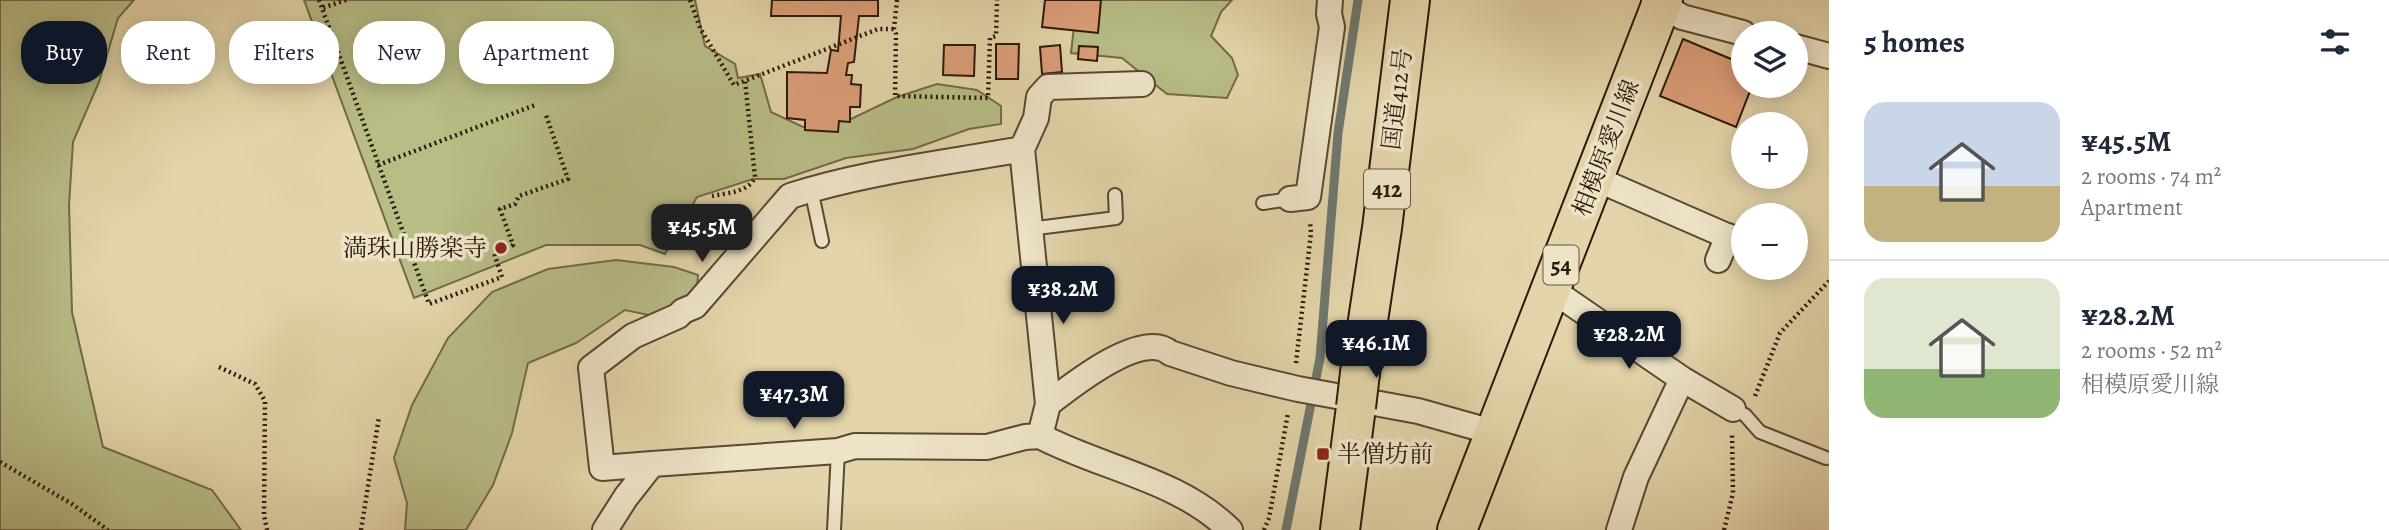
<!DOCTYPE html>
<meta charset="utf-8">
<style>
:root{--surface:#fff;--page:#f6f6f7;--text:#1f2937;--muted:#747a83;--line:#e0e1e3;--accent:#111827}
body{margin:0;font-family:Alegreya,"Noto Serif JP",serif;background:var(--page);color:var(--text);height:100vh;display:flex;flex-direction:column;font-size:26px;white-space:nowrap}
*{box-sizing:border-box;margin:0}
p{font-size:23px;color:var(--muted)}
.icon{flex:none;width:38px;height:38px;fill:none;stroke:currentColor;stroke-width:2;stroke-linecap:round;stroke-linejoin:round}
.map{position:relative;flex:1;overflow:hidden}
.side{display:flex;flex-direction:column;background:var(--surface);width:560px}
.side>*{flex:none}
.hud{position:absolute;left:21px;top:21px;width:665px;height:63px;display:flex;gap:14px}
.buttons{position:absolute;left:1731px;top:21px;display:grid;gap:14px}
.buttons a{display:grid;place-items:center;width:77px;height:77px;border-radius:50%;background:var(--surface);box-shadow:0 4px 18px #0003;font-size:35px}
.price{position:absolute;translate:-50% -60px;padding:0 16px;border-radius:14px;background:var(--accent);color:#fff;font-size:23px;line-height:46px;filter:drop-shadow(0 2px 4px #0008)}
.price::after{content:'';position:absolute;left:50%;top:42px;width:21px;height:16px;margin-left:-10px;background:inherit;clip-path:polygon(0 0,100% 0,50% 100%)}
.price.selected{background:#222;color:#fff}
ul{padding:0;list-style:none}
li{display:flex;align-items:center;gap:21px;height:175px;padding:0 35px}
li+li{border-top:2px solid var(--line)}
li span{display:grid;place-items:center;flex:none;width:196px;height:140px;border-radius:21px;color:#555}
li>.icon{margin-inline-start:auto}
span .icon{width:84px;height:84px;fill:#fffc;stroke-width:1}
li b{font-size:30px}
h2{display:flex;justify-content:space-between;align-items:center;height:84px;padding:0 35px;font-size:30px}
.pill{padding:0 24px;border-radius:28px;background:var(--surface);box-shadow:0 4px 18px #0003;font-size:24px;line-height:63px}
.pill.selected{background:var(--accent);color:#fff}
main{display:flex;flex:1;min-height:0}
.map>svg:first-child{display:block}
.green{fill:#b8bc85;stroke:#726a48;stroke-width:2}
.lines{fill:none;stroke-linecap:round;stroke-linejoin:round}
.stream{stroke:#6f7770;stroke-width:9}
.building{fill:#db9e78;stroke:#2d190a;stroke-width:2}
.lane-casing{stroke:#5a4832;stroke-width:16}
.street-casing{stroke:#5a4832;stroke-width:28}
.primary-casing{stroke:#2d190a;stroke-width:42}
.highway-casing{stroke:#2d190a;stroke-width:42}
.path{stroke:#2d190a;stroke-width:4.5;stroke-dasharray:2 3.5;stroke-linecap:butt}
.lane{stroke:#ede3c7;stroke-width:12}
.street{stroke:#ede3c7;stroke-width:24}
.primary{stroke:#e3d4a9;stroke-width:38}
.highway{stroke:#e3d4a9;stroke-width:38}
.highway-bridge-casing{stroke:#2d190a;stroke-width:42;stroke-linecap:butt}
.highway-bridge{stroke:#e3d4a9;stroke-width:38}
.poi-dot{fill:#8f2418;stroke:#ede3c7;stroke-width:2.5}
.labels{text-anchor:middle;stroke-width:7;stroke-linejoin:round;paint-order:stroke}
.shield{fill:#ede3c7;stroke:#675643;stroke-width:2}
.shield-label{font-size:23px;font-weight:bold;fill:#2d190a}
.street-label{font-size:24px;fill:#2d190a;stroke:#ede3c7}
.poi-label{font-size:24px;fill:#2d190a;stroke:#ede3c7;text-anchor:end}
</style>
<main>
<div class="map">
<svg width="1829" height="530" viewBox="0 0 1829 530">
<rect width="100%" height="100%" fill="#e3d4a9"/>
<filter id="stains"><feTurbulence type="fractalNoise" baseFrequency=".00286" numOctaves="4"/><feColorMatrix values="0 0 0 0 .2 0 0 0 0 .09 0 0 0 0 .02 0 0 0 .5 -.17"/></filter>
<radialGradient id="worn" r=".72"><stop offset=".6" stop-color="#630" stop-opacity="0"/><stop offset="1" stop-color="#630" stop-opacity=".3"/></radialGradient>
<path class="green" d="M0,0H134L118,18L99,82L73,142L69,205L72,312L103,447L212,490L241,530H0Z
M304,0H695L705,46L735,64L738,78L760,74L771,112L803,127L849,120L897,97L937,84L977,90L1001,106V124L969,129L913,149L846,158L784,179H753L697,197L665,254L640,245H546L414,298Z
M1077,0H1232L1221,12L1211,36L1232,58L1238,75L1227,98L1167,94L1122,58L1071,53Z
M616,260L674,267L698,275L696,300L667,319L625,310L576,343L528,363L512,433L493,485L466,530H405L407,503L394,458L412,405L448,338L492,292L548,269Z"/>
<g class="lines">
<path class="stream" d="M1286,530L1320,358L1338,133L1358,0"/>
</g>
<path class="building" d="M772,0H878V16H859L854,62L848,63L846,75H852L851,84L861,85L860,107H850V122L839,121L838,132L805,130V120L787,118V72L827,73L831,50L838,51L841,16H771Z
M1045,0H1101L1098,33L1042,27Z
M321,35L329,56L309,64L301,43Z
M1683,39L1743,64V86H1752L1736,127L1660,96Z
M996,44H1019L1018,79H996Z
M944,45H975L974,76L943,75Z
M1060,45L1062,72L1042,74L1040,47Z
M1079,46L1098,47L1097,61L1078,59Z"/>
<g class="lines">
<g class="lane-casing">
<path id="lane" d="M811,189L822,241
M1263,203L1290,199
M1029,229L1116,218L1115,195
M1733,409L1745,415L1760,432L1826,458
M834,530L838,451"/>
</g>
<g class="street-casing">
<path id="street" d="M1654,0L1682,17L1743,33
M1796,47L1829,56
M1142,84L1048,87L1039,97L1036,118L1022,149L1048,404L1040,436C1103,469 1178,479 1230,530
M1594,178L1743,243
M1290,199L1308,197L1332,27L1329,14L1330,0
M1718,260L1728,236
M1552,290L1682,379L1733,409
M1048,404C1070,387 1143,328 1170,353L1231,373L1298,389L1418,411L1496,433
M652,464L602,468L591,368L633,336L678,316L683,311L695,306L790,196C864,172 945,163 1022,149
M605,530L626,497L652,464L838,451L855,446L987,447L1025,437L1040,436
M1619,530L1636,477L1682,379"/>
</g>
<g class="primary-casing">
<path id="primary" d="M1457,530L1663,0"/>
</g>
<g class="highway-casing">
<path id="highway" d="M1360,373L1382,228L1410,0
M1340,530L1356,407"/>
</g>
<path class="path" d="M319,0L322,8
M346,0L322,8L429,304L502,277L494,253L513,245L500,209L515,204L519,196L568,179L546,115
M690,0L700,28L734,85L878,29H894
M897,0L894,29L896,34L895,96L988,98L990,38L996,36L997,0
M378,165L535,105
M712,196C728,193 749,192 755,177L745,81
M1296,363L1311,233L1310,222
M219,367L255,384L265,401L264,515L267,530
M1755,396L1780,333L1829,281
M0,462L72,504L108,530
M361,530L379,417
M1264,530L1269,518L1288,413
M1724,530L1733,493L1732,434"/>
<use href="#lane" class="lane"/>
<use href="#street" class="street"/>
<use href="#primary" class="primary"/>
<use href="#highway" class="highway"/>
<g class="highway-bridge-casing">
<path id="highway-bridge" d="M1356,407L1360,373"/>
</g>
<use href="#highway-bridge" class="highway-bridge"/>
</g>
<g class="poi-dot">
<circle cx="501" cy="248" r="7"/>
<rect x="1316" y="447" width="14" height="14" rx="3.5"/>
</g>
<g class="labels">
<g class="shield">
<rect x="1364" y="169.5" width="46" height="39" rx="5"/>
<rect x="1543.5" y="245.5" width="35" height="39" rx="5"/>
</g>
<g class="shield-label">
<text x="1387" y="197">412</text>
<text x="1561" y="273">54</text>
</g>
<g class="street-label">
<text transform="translate(1397 99) rotate(-83)" y="8">国道412号</text>
<text transform="translate(1606 148) rotate(-69)" y="8">相模原愛川線</text>
</g>
<g class="poi-label">
<text x="487" y="256">満珠山勝楽寺</text>
<text x="1337" y="462" text-anchor="start">半僧坊前</text>
</g>
</g>
<rect width="100%" height="100%" filter="url(#stains)"/>
<rect width="100%" height="100%" fill="url(#worn)"/>
</svg>
<div class="buttons">
<a><svg class="icon" aria-label="layers" viewBox="0 0 24 24"><path d="M12 4l9 5-9 5-9-5zM3 14l9 5 9-5"/></svg></a>
<a>+</a>
<a>−</a>
</div>
<b class="price selected" style="left:702px;top:264px">¥45.5M</b>
<b class="price" style="left:1063px;top:326px">¥38.2M</b>
<b class="price" style="left:1629px;top:371px">¥28.2M</b>
<b class="price" style="left:1376px;top:380px">¥46.1M</b>
<b class="price" style="left:794px;top:431px">¥47.3M</b>
<div class="hud">
<a class="pill selected">Buy</a>
<a class="pill">Rent</a>
<a class="pill">Filters</a>
<a class="pill">New</a>
<a class="pill">Apartment</a>
</div>
</div>
<section class="side">
<h2>5 homes<svg class="icon" aria-label="filters" viewBox="0 0 24 24"><path d="M4 7h16M4 17h16"/><circle cx="9" cy="7" r="2"/><circle cx="15" cy="17" r="2"/></svg></h2>
<ul>
<li><span style="background:linear-gradient(#c9d6e8 60%,#c2b280 0)"><svg class="icon" aria-label="home" viewBox="0 0 24 24"><path d="M3 11l9-7 9 7M6 9v11h12V9"/></svg></span><div><b>¥45.5M</b><p>2 rooms · 74 m²</p><p>Apartment</p></div></li>
<li><span style="background:linear-gradient(#dfe7d0 65%,#8fb573 0)"><svg class="icon" aria-label="home" viewBox="0 0 24 24"><path d="M3 11l9-7 9 7M6 9v11h12V9"/></svg></span><div><b>¥28.2M</b><p>2 rooms · 52 m²</p><p>相模原愛川線</p></div></li>
</ul>
</section>
</main>
